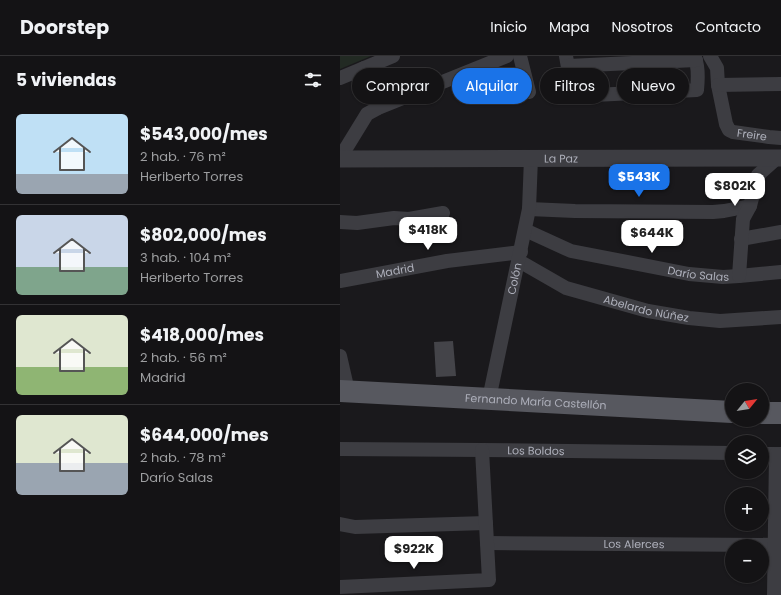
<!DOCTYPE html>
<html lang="es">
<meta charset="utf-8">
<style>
:root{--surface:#141315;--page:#1d1c1e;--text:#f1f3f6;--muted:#9d9ea0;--line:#333234;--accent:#1a73e8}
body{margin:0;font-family:Poppins,sans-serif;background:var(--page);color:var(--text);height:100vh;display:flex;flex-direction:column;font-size:15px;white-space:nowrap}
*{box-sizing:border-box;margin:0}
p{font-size:13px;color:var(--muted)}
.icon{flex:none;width:22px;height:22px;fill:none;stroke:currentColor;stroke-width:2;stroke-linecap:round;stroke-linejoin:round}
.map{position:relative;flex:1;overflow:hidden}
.panel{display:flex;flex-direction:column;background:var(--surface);width:340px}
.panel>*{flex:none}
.guide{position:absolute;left:12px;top:12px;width:369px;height:36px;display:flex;gap:8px}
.needle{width:26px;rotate:60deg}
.fabs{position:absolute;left:385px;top:327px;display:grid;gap:8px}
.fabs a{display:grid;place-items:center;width:44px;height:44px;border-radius:50%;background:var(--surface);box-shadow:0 1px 3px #0004,0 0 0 1px var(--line);font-size:20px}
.price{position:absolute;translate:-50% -34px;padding:0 9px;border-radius:8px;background:#fff;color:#222;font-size:13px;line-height:26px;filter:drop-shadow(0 1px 2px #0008)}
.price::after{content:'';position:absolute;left:50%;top:24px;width:12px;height:9px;margin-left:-6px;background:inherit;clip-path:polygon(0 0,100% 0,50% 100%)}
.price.active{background:var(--accent);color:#fff}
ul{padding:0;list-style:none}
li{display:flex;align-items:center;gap:12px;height:100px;padding:0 16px}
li+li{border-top:1px solid var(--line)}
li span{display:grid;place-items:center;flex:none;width:112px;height:80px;border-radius:6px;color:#555}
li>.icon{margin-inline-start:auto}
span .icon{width:48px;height:48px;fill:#fffc;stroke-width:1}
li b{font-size:17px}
h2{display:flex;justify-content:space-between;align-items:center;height:48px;padding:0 16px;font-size:17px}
.chip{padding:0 14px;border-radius:18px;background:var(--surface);box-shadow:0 1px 3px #0004,0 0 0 1px var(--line);font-size:14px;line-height:36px}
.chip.active{background:var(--accent);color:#fff}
header{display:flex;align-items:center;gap:24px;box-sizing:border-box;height:56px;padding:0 20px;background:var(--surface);border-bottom:1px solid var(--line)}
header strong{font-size:19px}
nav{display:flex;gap:22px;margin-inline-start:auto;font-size:14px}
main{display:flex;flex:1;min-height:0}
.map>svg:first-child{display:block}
.green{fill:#222a23}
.building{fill:#444449}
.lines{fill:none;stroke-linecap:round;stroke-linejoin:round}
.minor{stroke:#3d3d42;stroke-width:14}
.tertiary{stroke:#3d3d42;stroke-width:17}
.primary{stroke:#57585f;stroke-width:22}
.labels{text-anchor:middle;stroke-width:3.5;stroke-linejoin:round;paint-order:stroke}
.street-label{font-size:11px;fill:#adafba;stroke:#151417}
</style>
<header>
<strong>Doorstep</strong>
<nav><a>Inicio</a><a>Mapa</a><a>Nosotros</a><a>Contacto</a></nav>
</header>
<main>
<section class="panel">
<h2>5 viviendas<svg class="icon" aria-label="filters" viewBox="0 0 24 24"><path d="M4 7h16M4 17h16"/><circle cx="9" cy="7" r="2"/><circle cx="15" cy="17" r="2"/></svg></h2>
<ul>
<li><span style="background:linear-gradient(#bfe0f5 75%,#9aa5b1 0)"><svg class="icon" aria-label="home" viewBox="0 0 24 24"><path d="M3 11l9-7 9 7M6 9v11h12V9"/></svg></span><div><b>$543,000/mes</b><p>2 hab. · 76 m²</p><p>Heriberto Torres</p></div></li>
<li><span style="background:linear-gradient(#c9d6e8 65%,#7fa58c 0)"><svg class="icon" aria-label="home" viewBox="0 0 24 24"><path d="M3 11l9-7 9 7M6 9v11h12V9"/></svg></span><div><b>$802,000/mes</b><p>3 hab. · 104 m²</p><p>Heriberto Torres</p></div></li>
<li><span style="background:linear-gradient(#dfe7d0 65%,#8fb573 0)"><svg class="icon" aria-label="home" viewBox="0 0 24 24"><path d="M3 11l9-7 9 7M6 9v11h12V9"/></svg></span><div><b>$418,000/mes</b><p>2 hab. · 56 m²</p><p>Madrid</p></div></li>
<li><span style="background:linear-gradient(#dfe7d0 60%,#9aa5b1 0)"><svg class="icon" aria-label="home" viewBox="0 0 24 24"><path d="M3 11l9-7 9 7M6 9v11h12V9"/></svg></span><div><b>$644,000/mes</b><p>2 hab. · 78 m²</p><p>Darío Salas</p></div></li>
</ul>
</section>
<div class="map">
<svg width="441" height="539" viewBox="0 0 441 539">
<rect width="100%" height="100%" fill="#1a191c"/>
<path class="green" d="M0,0H31L0,13Z"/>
<path class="building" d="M113,285L116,320L96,321L94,286Z"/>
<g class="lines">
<g class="minor">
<path d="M180,0L189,36"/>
<path d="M226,0L233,40L357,34C358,24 359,9 354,0"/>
<path id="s1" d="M370,0L377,12L378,29L386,68L389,74L393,76L429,81L441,82"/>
<path d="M228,10L356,4"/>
<path d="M24,12L38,52"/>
<path d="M0,22L53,0"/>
<path d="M378,29L441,28"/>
<path d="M0,102L27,58L38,52L167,0"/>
<path d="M189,153L235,155L373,156L384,155L410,150"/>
<path d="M0,166L17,167L54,162L69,163L103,157"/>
<path id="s2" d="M185,174L231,195L349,218L383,221L399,220L441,216"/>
<path d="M401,183L441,176"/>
<path id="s3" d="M179,205L226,232L308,255L349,262L380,265L441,261"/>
<path d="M399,220L403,163L410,150L418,119L437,102"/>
<path id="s4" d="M0,225L107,205L181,196"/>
<path d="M0,300L8,335"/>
<path id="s5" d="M149,343L189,153L191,102"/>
<path id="s6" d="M0,393L142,394L392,397"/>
<path d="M422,398H441"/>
<path d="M0,468L15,471L146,467"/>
<path id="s7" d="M147,487L441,489"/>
<path d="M0,531L149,524L142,394"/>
<path d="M434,539L436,398"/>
</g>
<path class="tertiary" id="s8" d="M0,103L441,102"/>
<g class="primary">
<path id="s9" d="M0,335L392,356"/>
<path d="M422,357H441"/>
</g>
</g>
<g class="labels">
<g class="street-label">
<text dy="4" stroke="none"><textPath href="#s1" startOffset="101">Freire</textPath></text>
<text dy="4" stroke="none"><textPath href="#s8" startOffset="221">La Paz</textPath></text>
<text dy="4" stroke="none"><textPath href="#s4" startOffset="56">Madrid</textPath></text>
<text dy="4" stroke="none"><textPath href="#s2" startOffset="180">Darío Salas</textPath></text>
<text dy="4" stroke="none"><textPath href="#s5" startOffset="123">Colón</textPath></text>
<text dy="4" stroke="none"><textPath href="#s3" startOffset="137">Abelardo Núñez</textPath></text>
<text dy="4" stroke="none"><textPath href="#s9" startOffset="196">Fernando María Castellón</textPath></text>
<text dy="4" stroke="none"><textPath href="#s6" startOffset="196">Los Boldos</textPath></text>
<text dy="4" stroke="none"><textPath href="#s7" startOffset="147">Los Alerces</textPath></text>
</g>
</g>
</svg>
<div class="fabs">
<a><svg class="needle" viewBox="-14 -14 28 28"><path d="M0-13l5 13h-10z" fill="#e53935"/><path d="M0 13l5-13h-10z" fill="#9d9ea0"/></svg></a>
<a><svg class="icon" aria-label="layers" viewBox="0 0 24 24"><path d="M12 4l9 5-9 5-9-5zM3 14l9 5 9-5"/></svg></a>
<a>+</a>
<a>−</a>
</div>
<b class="price active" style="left:299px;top:142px">$543K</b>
<b class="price" style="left:395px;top:151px">$802K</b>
<b class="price" style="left:88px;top:195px">$418K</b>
<b class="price" style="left:312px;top:198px">$644K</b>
<b class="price" style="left:74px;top:514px">$922K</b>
<div class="guide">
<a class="chip">Comprar</a>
<a class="chip active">Alquilar</a>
<a class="chip">Filtros</a>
<a class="chip">Nuevo</a>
</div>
</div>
</main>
